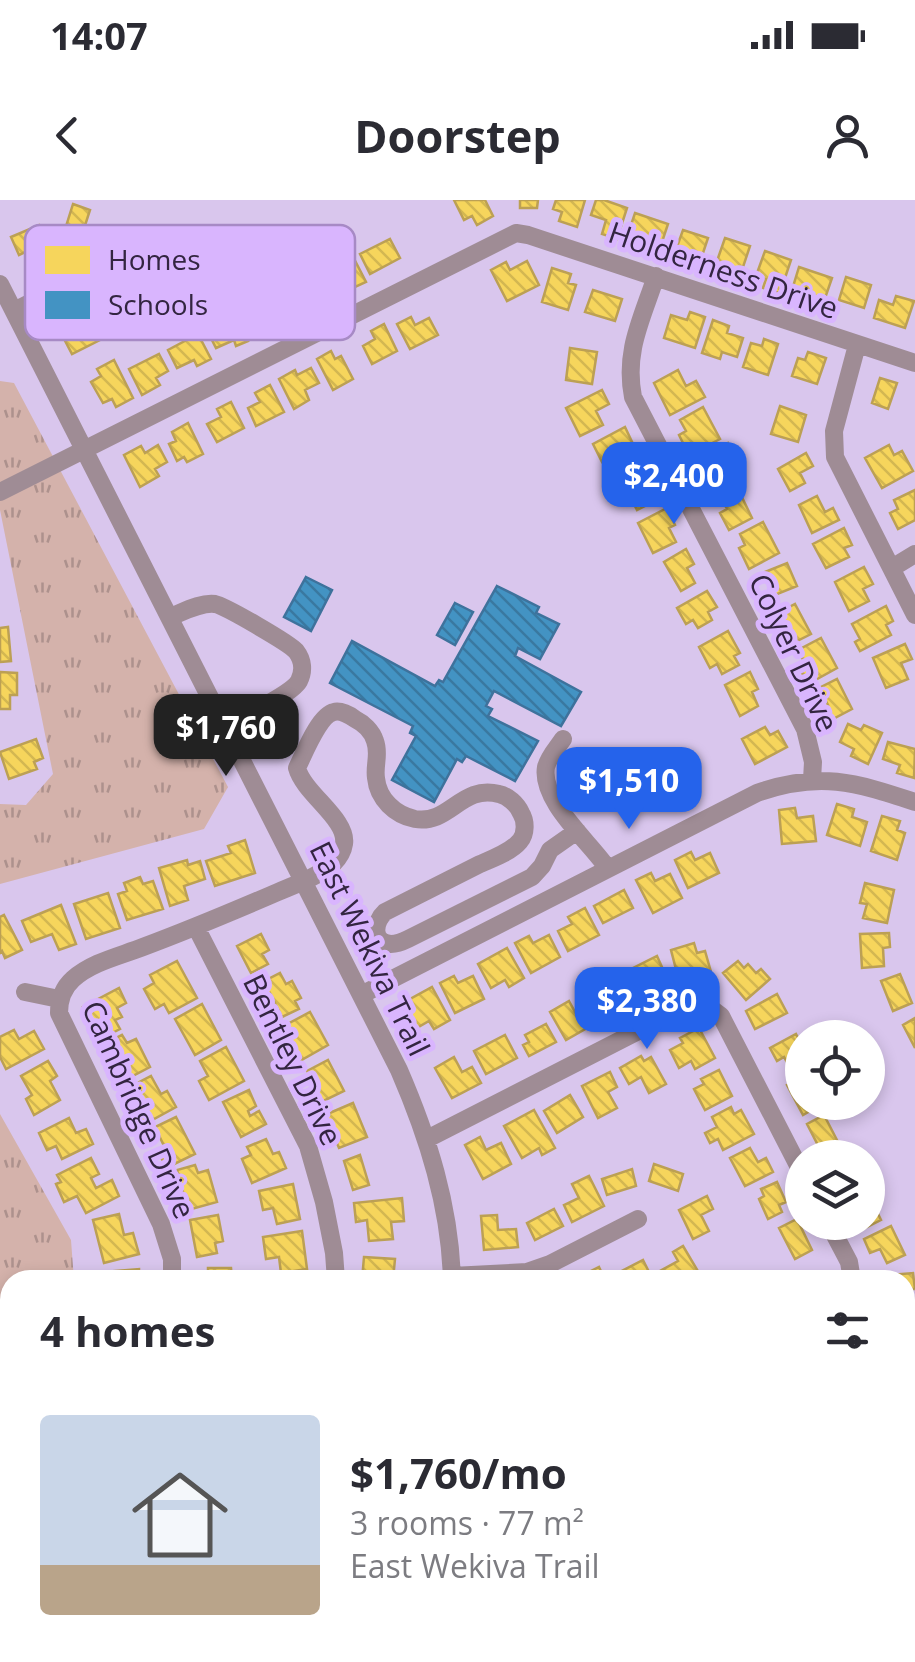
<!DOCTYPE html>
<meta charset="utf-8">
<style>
:root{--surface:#fff;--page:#f2f2f3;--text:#2b2b33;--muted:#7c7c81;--accent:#2563eb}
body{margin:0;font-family:"Open Sans",sans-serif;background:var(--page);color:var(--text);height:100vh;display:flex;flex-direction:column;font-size:38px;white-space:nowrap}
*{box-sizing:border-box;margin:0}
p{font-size:32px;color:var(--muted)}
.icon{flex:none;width:55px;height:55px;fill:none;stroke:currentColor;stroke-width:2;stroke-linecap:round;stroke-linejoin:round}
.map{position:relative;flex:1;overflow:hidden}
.details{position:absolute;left:0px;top:1070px;width:915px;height:392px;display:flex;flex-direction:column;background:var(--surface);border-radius:30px 30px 0 0;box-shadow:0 5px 15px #0003}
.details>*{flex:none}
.fabs{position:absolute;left:785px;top:820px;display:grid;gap:20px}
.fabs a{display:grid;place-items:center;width:100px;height:100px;border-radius:50%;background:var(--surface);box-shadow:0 5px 15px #0003;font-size:50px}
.price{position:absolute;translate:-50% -85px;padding:0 22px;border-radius:20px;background:var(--accent);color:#fff;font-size:32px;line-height:65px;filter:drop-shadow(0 2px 5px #0008)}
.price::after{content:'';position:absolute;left:50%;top:60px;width:30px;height:22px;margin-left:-15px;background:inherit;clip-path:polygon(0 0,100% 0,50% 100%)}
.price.current{background:#222;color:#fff}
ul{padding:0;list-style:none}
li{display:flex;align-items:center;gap:30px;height:250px;padding:0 40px}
li span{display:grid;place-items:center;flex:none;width:280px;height:200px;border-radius:10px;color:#555}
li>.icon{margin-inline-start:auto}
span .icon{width:120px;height:120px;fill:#fffc;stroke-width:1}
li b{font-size:42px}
h2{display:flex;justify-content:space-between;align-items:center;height:120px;padding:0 40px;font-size:42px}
.status{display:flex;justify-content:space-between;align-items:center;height:70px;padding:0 50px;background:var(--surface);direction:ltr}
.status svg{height:28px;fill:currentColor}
header{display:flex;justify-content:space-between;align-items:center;height:130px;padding:0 40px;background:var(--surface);font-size:45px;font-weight:700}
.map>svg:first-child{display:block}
.grass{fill:url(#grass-tufts)}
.homes{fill:url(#homes-back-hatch);stroke:#bca054;stroke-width:2.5}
.schools{fill:url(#schools-back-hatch);stroke:#3e729c;stroke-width:2.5}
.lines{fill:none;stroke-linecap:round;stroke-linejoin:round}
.minor{stroke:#9f8c95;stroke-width:18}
.labels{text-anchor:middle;stroke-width:10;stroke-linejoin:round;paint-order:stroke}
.street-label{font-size:30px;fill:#332541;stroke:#d9b5fe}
.key{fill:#d9b5fe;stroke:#a78ac5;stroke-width:2.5}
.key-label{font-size:28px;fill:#332541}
</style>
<div class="status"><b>14:07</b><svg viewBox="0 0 49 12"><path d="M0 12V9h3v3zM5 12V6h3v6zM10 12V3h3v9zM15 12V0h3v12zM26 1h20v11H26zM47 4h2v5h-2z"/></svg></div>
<header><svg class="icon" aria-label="back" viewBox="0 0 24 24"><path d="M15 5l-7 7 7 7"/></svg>Doorstep<svg class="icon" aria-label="person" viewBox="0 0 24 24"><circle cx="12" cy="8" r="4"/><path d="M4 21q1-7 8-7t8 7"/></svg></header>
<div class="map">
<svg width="915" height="1462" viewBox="0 0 915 1462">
<defs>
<pattern id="grass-tufts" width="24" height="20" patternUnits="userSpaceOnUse" patternTransform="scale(2.5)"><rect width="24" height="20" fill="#d4b2ab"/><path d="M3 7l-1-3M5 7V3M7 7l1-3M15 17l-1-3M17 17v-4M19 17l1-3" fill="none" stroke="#ad918d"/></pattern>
<pattern id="homes-back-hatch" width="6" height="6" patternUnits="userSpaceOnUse" patternTransform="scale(2.5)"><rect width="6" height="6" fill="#f6d55c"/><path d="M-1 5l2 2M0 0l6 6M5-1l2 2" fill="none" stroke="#d3b751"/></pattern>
<pattern id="schools-back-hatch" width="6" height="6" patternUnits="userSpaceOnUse" patternTransform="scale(2.5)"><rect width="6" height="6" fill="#4393c3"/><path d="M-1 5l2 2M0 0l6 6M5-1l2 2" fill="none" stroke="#3978a0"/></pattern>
</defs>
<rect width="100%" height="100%" fill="#d9c6ed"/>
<path class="grass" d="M0,181L14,183L228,587L204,629L0,684V604L26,605L53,574L0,310Z
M0,914L71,1040L74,1080H10V1452L98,1453V1462H0V1302L4,1129L0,1123Z"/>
<path class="homes" d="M454,0H485L493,16L477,25L472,16L464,20Z
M520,0H538L537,8H520Z
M556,0H585L577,27L559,21L562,12L553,9Z
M596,0H604L627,8L617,39L602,34L606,20L591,15Z
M73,4L90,10L80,41L63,36Z
M635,13L668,24L659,51L626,40Z
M39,25L54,55L40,62L34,48L19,55L11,37Z
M683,30L708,38L702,56L694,53L691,61L674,55Z
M725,38L750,46L739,79L724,74L727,64L717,61Z
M390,39L400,58L370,74L360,54Z
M350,51L366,82L353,88L349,81L331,90L319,67Z
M765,51L791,60L780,93L763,88L766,79L756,76Z
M527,61L539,85L507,101L491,70L506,62L510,70Z
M799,67L832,78L822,107L805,101L807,95L792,90Z
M552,68L571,74L568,83L576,85L568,110L542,102Z
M846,77L871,85L864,108L839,100Z
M593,90L622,99L615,121L585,112Z
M896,96L914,101L905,128L874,118L879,100L893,105Z
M85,111L100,140L72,154L62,135L78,126L74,117Z
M690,112L705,117L695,148L664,138L671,115L687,120Z
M411,117L415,125L429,118L438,135L410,149L397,124Z
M238,118L248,141L236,146L234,140L216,148L208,132Z
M713,120L729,126L727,133L743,138L737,157L722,152L720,159L702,153Z
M384,124L397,151L372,164L363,146L375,139L371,131Z
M198,134L211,159L197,166L194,160L177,168L168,150Z
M764,139L778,144L768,175L743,167L751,143L762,146Z
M570,148L597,152L592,184L566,180Z
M331,151L335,159L341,156L353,179L333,190L317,159Z
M808,152L826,158L817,184L792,176L798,158L805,160Z
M159,154L168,171L156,178L160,185L142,195L129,169Z
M114,160L133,198L116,207L112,199L103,203L91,182L101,176L97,169Z
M311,168L319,183L305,190L309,200L294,209L279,179L295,170L297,175Z
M678,170L686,186L696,181L705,197L670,215L654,183Z
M880,178L897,183L888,209L872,203Z
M270,185L284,212L256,226L248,208L260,202L255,193Z
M602,190L609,204L596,211L603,225L580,236L566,208Z
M231,202L244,228L217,242L207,224L221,217L217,209Z
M780,206L806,215L798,242L771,234Z
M703,207L720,239L689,255L679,235L686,231L680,220Z
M188,223L203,254L187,262L184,257L177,261L169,244L176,241L172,232Z
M625,227L633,244L625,248L629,257L613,265L609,258L602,262L593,244Z
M728,243L736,256L729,261L738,275L710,292L698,273L713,264L708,255Z
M158,245L167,262L155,269L159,276L140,287L124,255L141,246L145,253Z
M889,245L894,255L902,251L913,271L882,288L865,258Z
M806,253L813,266L800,273L805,283L790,291L778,269Z
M645,268L653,285L646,288L653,302L637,310L621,279Z
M737,287L752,318L729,330L720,313L727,309L720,296Z
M915,290V320L898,329L890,313L898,309L894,300Z
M817,296L825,312L833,308L839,320L812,333L799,305Z
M667,308L675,325L669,328L676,342L653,353L638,323Z
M763,322L779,353L749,369L739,348L745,345L740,334Z
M844,328L852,345L844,348L849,357L826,368L813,344Z
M686,349L694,364L687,368L695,383L681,391L664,362Z
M787,363L797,386L775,395L765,372Z
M864,367L873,384L863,389L869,401L849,411L835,382Z
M707,391L717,407L708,412L712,420L698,428L693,420L686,424L677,408Z
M795,404L811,434L791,444L776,414Z
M886,406L893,421L886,425L891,435L860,451L855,442L860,439L852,424Z
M8,427L11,461L0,462V428Z
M728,431L740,453L734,456L739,465L722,474L717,464L710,468L699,447Z
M821,438L837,468L808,484L799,467L805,464L798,450Z
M905,444L912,459L901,463L908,479L886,488L873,458Z
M0,472L17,473V495H10V509H0Z
M750,472L758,489L752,492L758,506L740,516L725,485Z
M837,479L852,509L829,521L822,508L828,505L819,488Z
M848,524L861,530L864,525L882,533L868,564L851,556L854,549L840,542Z
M765,527L770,535L778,531L787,547L755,564L742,539Z
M36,539L43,558L34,562L37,569L9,579L0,552Z
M888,542L915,549L914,578L897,573L900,565L883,559Z
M837,604L854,609L852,617L867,622L860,646L827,635Z
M795,608L797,618L813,616L816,641L782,644L779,610Z
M882,616L900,621L897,630L905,633L897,660L871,651Z
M245,640L255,673L215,686L206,661L231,653L228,646Z
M691,652L695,660L710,653L719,673L688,688L675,660Z
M187,660L188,665L200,661L205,679L184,686L188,700L170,706L159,668Z
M651,673L655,681L670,674L682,698L653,713L636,680Z
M140,677L143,684L153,681L163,709L127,720L118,694L127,691L124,683Z
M865,683L894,690L887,723L863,718L867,704L860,703Z
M624,690L633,708L603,723L594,706Z
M108,693L120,728L86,739L74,704Z
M61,705L76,744L59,750L52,734L31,742L22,721Z
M585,708L599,735L568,751L558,731L572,724L568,717Z
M4,715L22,750L5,758L2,751L0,753V717Z
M889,733L890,747L883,748L884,766L862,768L860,734Z
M261,734L269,750L262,754L268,764L251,773L237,746Z
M549,735L560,757L531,773L515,743L529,736L533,743Z
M694,743L697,753L705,751L711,772L679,781L671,750Z
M507,748L524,778L509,787L505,780L491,788L478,764Z
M657,756L666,776L649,784L654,794L642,801L627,771Z
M177,761L197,798L169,813L164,804L155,809L144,789L154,783L150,775Z
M738,761L744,768L748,764L756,773L761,769L770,779L746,800L723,773Z
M280,773L286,784L292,781L301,798L295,801L299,809L282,817L270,793L261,798L255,786Z
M900,774L912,803L893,811L881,781Z
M454,776L458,783L473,776L484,799L455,813L440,783Z
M604,779L613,794L624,787L633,803L605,819L587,789Z
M432,787L450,820L434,829L429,821L415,829L401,804Z
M119,788L126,803L117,808L122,817L115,820L120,829L100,839L83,807Z
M777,794L787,813L755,829L746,811Z
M569,801L575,812L585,807L594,824L566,840L550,812Z
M202,804L221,840L195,855L175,819Z
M310,812L328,845L298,862L280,828Z
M915,818V848L903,825Z
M546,824L556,842L529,856L523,845L529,842L525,835Z
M699,828L715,858L695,869L691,861L679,868L670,850L683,843L680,838Z
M14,830L19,839L34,831L44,849L6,869L0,857V837Z
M796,834L802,845V866L792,871L784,857L777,861L770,848Z
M122,835L127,843L136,839L150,867L121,882L102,845Z
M505,835L517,858L486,874L474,851Z
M226,847L244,881L209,900L199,881L208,876L200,861Z
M641,856L644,861L651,857L666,884L649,893L641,877L629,884L620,868Z
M454,857L462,872L472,867L481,883L452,898L435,868Z
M328,860L344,891L315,905L308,891L315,888L307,871Z
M48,861L57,876L50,881L60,900L34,915L26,899L32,895L21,876Z
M719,870L732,896L705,910L694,889L704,884L701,879Z
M610,872L617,887L608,892L617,908L598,918L582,886Z
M151,876L161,894L167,891L176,907L143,925L124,890Z
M802,877V902H821L822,904L803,915L787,885Z
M249,890L256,906L248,911L250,916L259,911L266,924L241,937L223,902Z
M570,895L583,917L557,933L544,911Z
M353,903L367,937L339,948L325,915Z
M731,907L734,914L741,910L754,934L723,950L718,939L710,943L705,933L717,927L712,917Z
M534,910L555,948L542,955L539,948L522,958L504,926Z
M824,915L839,944L822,953L807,924Z
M176,917L195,954L166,968L158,951L165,948L155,927Z
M69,918L76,933L86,929L93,944L62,959L56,946L47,950L39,933Z
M480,937L486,950L501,943L511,964L483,979L465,945Z
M266,939L273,954L279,952L286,968L252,983L242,959L251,955L247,947Z
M750,948L758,962L766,958L773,972L745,986L730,958Z
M360,955L369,985L353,990L344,961Z
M91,958L99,974L91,978L96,988L112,980L119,996L86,1013L77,996L64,1002L56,984L61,982L57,975Z
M654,964L683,974L678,991L649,981Z
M195,965L198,973L208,970L217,1002L188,1010L177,970Z
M632,969L636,986L607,995L602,979Z
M589,976L604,1006L572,1022L564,1005L579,998L572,984Z
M777,982L786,1002L779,1005L782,1012L768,1019L759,999L764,996L761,989Z
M293,984L300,1019L277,1024L273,1008L263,1010L259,991Z
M868,993L881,1020L861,1030L857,1022H868Z
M707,996L713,1009L701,1015L709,1031L693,1039L679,1010Z
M402,998L404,1021L391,1022L393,1039L369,1041L367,1020L356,1022L354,1003Z
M554,1009L563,1026L535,1040L527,1023Z
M119,1014L124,1035L133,1033L139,1054L104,1063L93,1020Z
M218,1015L223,1041L215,1043L217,1053L197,1057L190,1020Z
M497,1015L498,1030L516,1029L518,1047L484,1050L481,1016Z
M797,1019L812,1050L795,1059L779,1028Z
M891,1026L905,1055L887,1063L880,1049L870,1053L864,1039Z
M302,1031L307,1069L281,1073L279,1057L266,1059L263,1037Z
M683,1046L699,1073L687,1080H666L660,1071L678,1061L673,1052Z
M364,1057L395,1059L393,1080H362Z
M643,1060L653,1080H616L614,1075Z
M599,1067L605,1080H588L585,1074Z
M208,1068H231L232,1080H208Z
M139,1069V1080H93L92,1073Z
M913,1073L915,1089H905V1080H879V1076Z
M915,1211V1227L906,1229L905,1213Z
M915,1281V1315L905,1312Z
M905,1419L915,1427L913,1462L897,1452H905Z
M138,1452H160V1462H138Z
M266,1452H304V1462H266Z
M451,1452H477L474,1460Z
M495,1452L505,1454V1452H528L526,1462H493Z
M541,1452H573V1458L559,1459V1462H542Z
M580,1452H613V1462H580Z
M807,1452H832L837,1462H808L804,1454Z"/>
<path class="schools" d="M306,377L332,390L311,431L284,417Z
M497,386L539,407L536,413L559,424L540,459L518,448L515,456L581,492L561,526L494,491L486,506L492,509L488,516L538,541L515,581L466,556L462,562L457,559L434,602L392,580L416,536L410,533L413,526L330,483L352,441L435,486L439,480L443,482Z
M455,403L473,412L455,445L437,435Z"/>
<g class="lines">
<path class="minor" d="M656,76C642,119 624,151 633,197L805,529L813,562L812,580
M0,84L399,870C428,937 450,1006 452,1080
M14,111L79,78
M857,145L834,231L835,257L915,415
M0,292L516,33L528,35L915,163
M892,368L915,354
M170,417C183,412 201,402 215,404C225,406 289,443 296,451C303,460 304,471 299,481C291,495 242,517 226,526
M563,539C557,548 549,556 546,567C540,601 591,643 608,669
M196,727L308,946L324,1002L334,1053L336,1080
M25,792L59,799
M361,795L757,593C819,571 855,582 915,602
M427,939L695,802L705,804L721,816L802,973
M828,1022L849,1062L852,1080
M452,1076L527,1072L550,1064L638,1019
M172,1080V1059L161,1024L59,813C59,800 63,788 73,779C92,762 120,756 143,747C186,731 229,713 271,695C291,686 316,678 333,664C338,659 343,651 344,644C348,619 304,594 297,568C304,554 319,515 334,512C340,510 350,515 355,519C363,523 372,531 375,541C380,554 374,565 376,578C378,599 395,615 415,619C450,625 461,584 499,594C508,596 517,604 521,613C526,621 526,634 520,641C511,652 492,659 480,664C448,680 417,696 385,712C374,722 371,743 391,744C396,744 404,741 408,739L532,677L542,666L550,650L577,631
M905,1183L915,1184
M905,1353L915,1356
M202,1452L203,1462
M771,1452L774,1462
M358,1462L362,1452"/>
</g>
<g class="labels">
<g class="street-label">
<text transform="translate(723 71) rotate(19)" y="10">Holderness Drive</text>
<text transform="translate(793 453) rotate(65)" y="10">Colyer Drive</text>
<text transform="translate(369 749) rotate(64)" y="10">East Wekiva Trail</text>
<text transform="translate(292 860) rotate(64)" y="10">Bentley Drive</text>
<text transform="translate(138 910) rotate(66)" y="10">Cambridge Drive</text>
</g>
</g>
<rect x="25" y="25" width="330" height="115" rx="15" class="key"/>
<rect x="45" y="46" width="45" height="28" fill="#f6d55c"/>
<rect x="45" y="91" width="45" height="28" fill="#4393c3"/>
<g class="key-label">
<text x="108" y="70">Homes</text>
<text x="108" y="115">Schools</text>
</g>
</svg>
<div class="fabs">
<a><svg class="icon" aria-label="locate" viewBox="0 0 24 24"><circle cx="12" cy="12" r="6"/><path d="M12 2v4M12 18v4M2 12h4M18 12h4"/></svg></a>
<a><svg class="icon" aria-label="layers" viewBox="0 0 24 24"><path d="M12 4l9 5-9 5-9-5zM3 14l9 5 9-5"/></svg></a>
</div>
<b class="price" style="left:674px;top:327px">$2,400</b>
<b class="price current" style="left:226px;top:579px">$1,760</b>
<b class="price" style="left:629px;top:632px">$1,510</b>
<b class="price" style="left:647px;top:852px">$2,380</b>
<section class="details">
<h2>4 homes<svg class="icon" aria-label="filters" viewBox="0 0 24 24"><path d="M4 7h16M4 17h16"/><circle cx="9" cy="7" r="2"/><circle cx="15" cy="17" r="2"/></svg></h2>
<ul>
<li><span style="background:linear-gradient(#c9d6e8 75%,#b9a48a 0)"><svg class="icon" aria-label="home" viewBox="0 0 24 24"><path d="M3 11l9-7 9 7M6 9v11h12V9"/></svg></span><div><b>$1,760/mo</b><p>3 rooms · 77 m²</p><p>East Wekiva Trail</p></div></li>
</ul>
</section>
</div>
